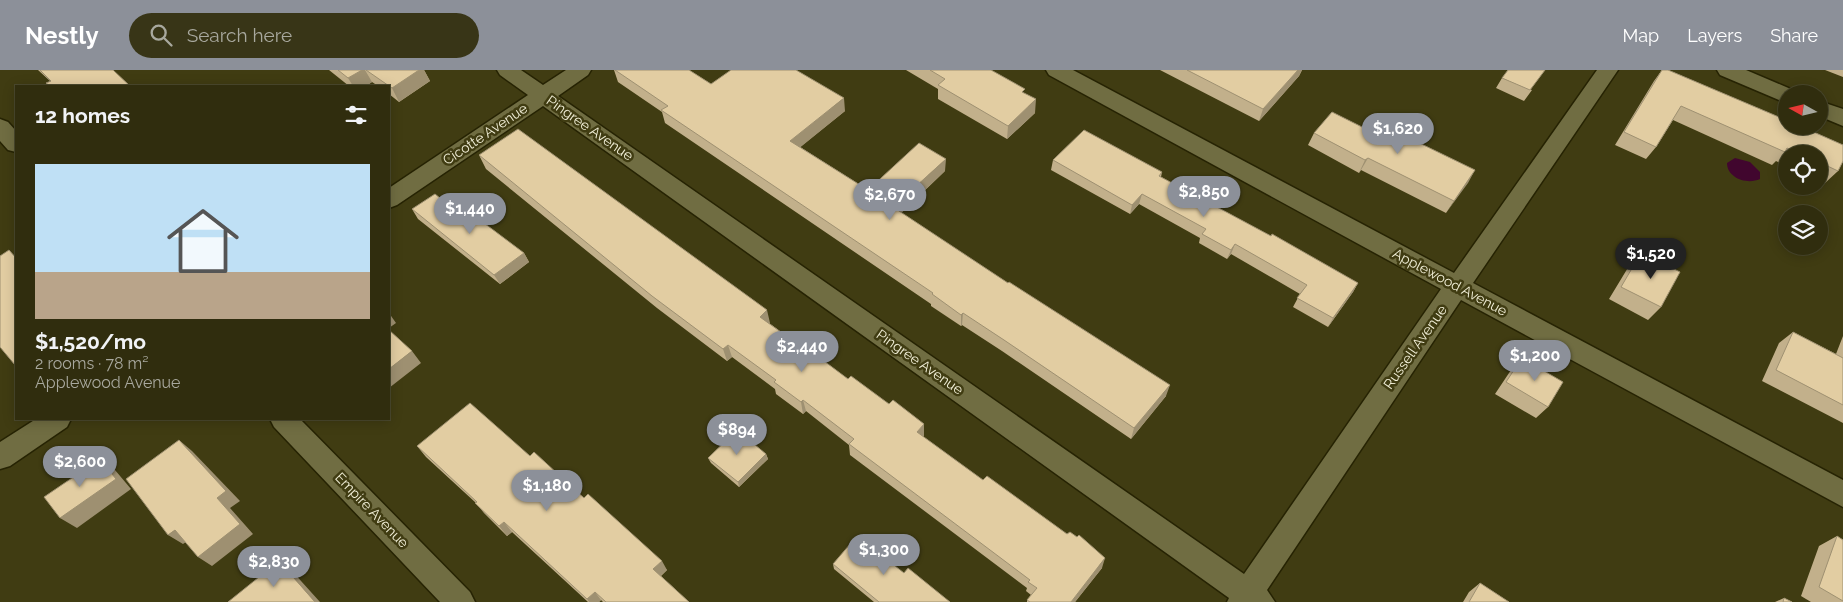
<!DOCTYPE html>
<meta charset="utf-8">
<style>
:root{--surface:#302d0e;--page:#383517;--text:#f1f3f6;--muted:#a8a89e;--line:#4b492e;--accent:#8c9099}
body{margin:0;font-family:Raleway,sans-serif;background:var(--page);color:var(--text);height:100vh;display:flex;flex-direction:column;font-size:19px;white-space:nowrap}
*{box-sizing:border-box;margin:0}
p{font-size:16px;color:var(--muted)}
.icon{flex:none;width:28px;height:28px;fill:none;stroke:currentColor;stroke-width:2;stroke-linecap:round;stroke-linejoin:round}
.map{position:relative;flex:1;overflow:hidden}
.panel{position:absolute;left:15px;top:15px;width:375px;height:335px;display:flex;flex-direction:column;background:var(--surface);border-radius:0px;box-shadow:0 2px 12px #0003,0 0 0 1px var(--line)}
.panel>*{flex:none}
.needle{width:32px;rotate:278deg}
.tools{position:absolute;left:1778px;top:15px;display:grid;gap:10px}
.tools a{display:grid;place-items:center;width:50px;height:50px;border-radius:50%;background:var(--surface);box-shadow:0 2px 12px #0003,0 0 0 1px var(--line);font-size:25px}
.price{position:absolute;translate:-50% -42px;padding:0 11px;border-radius:18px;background:var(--accent);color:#fff;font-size:16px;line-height:32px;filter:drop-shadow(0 1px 2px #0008)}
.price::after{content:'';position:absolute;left:50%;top:30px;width:15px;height:11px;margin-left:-8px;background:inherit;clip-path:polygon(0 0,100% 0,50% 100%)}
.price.selected{background:#222;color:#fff}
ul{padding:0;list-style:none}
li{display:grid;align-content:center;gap:10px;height:265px;padding:0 20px}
li span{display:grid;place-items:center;height:155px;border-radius:0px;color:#555}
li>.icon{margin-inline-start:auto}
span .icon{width:90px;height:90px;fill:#fffc;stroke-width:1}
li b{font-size:21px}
h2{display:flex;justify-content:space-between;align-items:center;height:60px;padding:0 20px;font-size:21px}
header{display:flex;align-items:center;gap:30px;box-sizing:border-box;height:70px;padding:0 25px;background:var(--accent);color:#fff}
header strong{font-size:24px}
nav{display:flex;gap:28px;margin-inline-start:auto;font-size:18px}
.search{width:350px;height:45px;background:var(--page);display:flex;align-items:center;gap:12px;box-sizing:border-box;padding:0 18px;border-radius:28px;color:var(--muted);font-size:19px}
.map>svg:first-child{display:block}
.water{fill:#41062e}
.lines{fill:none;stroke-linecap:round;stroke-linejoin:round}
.street-casing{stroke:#262303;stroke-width:3}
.street{fill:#706d42;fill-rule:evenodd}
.wall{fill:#c2b08b}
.shaded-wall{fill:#9e9071}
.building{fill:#e2cda2;stroke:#9e9071}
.labels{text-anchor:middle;stroke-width:5;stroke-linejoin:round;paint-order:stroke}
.street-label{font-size:14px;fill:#f2f0d9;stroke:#403c12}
</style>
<header>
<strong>Nestly</strong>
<div class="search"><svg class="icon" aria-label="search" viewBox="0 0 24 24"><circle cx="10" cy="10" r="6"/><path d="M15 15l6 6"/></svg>Search here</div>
<nav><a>Map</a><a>Layers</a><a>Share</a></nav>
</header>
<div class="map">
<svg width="1843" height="532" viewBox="0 0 1843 532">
<rect width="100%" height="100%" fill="#403c12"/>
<path class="water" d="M1735,88L1750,92L1760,102V109C1747,115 1727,108 1727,93Z"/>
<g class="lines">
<g class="street-casing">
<path id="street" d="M497,0H521L543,15L566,0H591L588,5L558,26L1244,504L1441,219L1049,5L1046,0H1073L1454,203L1597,0H1618L1473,213L1843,410V437L1461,230L1267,520L1275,532H1227L1229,528L543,36L397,135L389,138V118L528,25L500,5Z
M1717,0H1746L1793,20L1796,24H1786V32L1779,30L1720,5Z
M1819,31L1843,39V56L1819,46Z
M0,49L8,52L16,61V82L8,80L0,71Z
M36,349H71L67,357L10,396L0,399V372Z
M270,349H300L470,522L475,532H440L274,357Z"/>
</g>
<use href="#street" class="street"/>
</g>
<path class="wall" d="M38,0H113L50,11Z
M329,0H424L430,11L399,32L389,24V16H378L372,12L366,16H349Z
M614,0H689L711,14L845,41L800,77L868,120L945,101L901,143L1166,326L1131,369L1002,281L962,255L961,256L931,236V234L665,53L662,42L618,12Z
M906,0H991L1035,43L1007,69L938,29V19Z
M1160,0H1302L1299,6L1259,51Z
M1662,0H1668L1786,50V56H1800L1843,75V91L1838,101L1825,113L1819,110V84H1786V96L1776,91L1772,95L1673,50L1656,77L1646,89L1615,75L1654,11Z
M1825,0H1843V7Z
M1502,8L1532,20L1524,31L1496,18Z
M1362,57L1406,73L1475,100L1446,143L1361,100L1359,103L1308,75L1314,63Z
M479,85L770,253H769L807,281L848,309L889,334L924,354V365L923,367L1102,498L1075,532H1027V530L1031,525L1026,521L1027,518L850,385L849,375L806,341L803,344L776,324L775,319L732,287L727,291L657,238L486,99Z
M1053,90L1162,102L1161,107L1358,213L1353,222L1328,257L1293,237L1300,224L1231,184L1227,189L1199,173L1200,168L1139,134L1130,144L1051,100Z
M412,139L466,149L524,183L529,192L500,214L418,149Z
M1641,183L1661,237L1648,250L1609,229L1629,196Z
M1793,262L1836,284L1843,266V353L1762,311L1779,273Z
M1522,288L1548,337L1536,348L1495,324L1511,300Z
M417,376L530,386L584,428L667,500L661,506L689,532H603L601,530L599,532H588L512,462L507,466L484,443L476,433L426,387Z
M766,384L768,389L739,417L711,393L708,388Z
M1837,466L1843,470V532H1811L1801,526L1819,476Z
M833,494L904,503L950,532H874L834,499Z
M1480,513L1509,532H1463L1469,522Z
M1784,528L1792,532H1775Z"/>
<path class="shaded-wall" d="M362,0H365L372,12L366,16H353L348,8Z
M419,0H424L430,11L399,32L392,18Z
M1298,0H1302L1299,6L1259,51L1263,39Z
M844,28L845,41L792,84L790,71Z
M1036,29L1035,43L1007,69L1008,56Z
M1368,88L1361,100L1359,103L1365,90Z
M946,89L945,101L894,150L893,137Z
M1475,100L1468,113L1446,143L1454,131Z
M1142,124L1139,134L1130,144L1132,135Z
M1235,174L1231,184L1227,189L1231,180Z
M524,183L529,192L500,214L494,205Z
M1358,213L1353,222L1328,257L1333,248Z
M767,240L770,253L763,259L760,247Z
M389,243L396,253L389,258Z
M963,243L962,255L961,256V245Z
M728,275L732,287L727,291L723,279Z
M412,281L421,293L389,318V299Z
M1170,315L1166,326L1131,369L1134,358Z
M803,330L806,341L803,344L801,332Z
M924,354V365L917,373V362Z
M179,370L192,381L240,431L230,438L253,464L212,496L198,487Z
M766,384L768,389L739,417L738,412Z
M100,389L115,400L131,419L77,458L60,448Z
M504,452L512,462L507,466L499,456Z
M175,460L189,470L183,474L168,465Z
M1105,488L1102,498L1075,532H1071Z
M279,491L292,501L320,532H315Z
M662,491L667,500L658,508L653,499Z
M595,522L601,530L599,532H589L587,529Z"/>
<path class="building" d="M40,0H113L130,16H50L46,13L51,11Z
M338,0H362L348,8Z
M366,0H419L392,18Z
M615,0H689L711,14L731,0H796L844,28L790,71L868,120L919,73L946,89L893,137L1008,213L1009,212L1170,315L1134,358L1004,270L963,243L961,245L932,224L933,223L661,40L668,36Z
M930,0H991L1025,19L1022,22L1036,29L1008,56L938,15L945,9Z
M1187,0H1298L1263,39Z
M1508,0H1545L1530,20L1502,8Z
M1662,0H1668L1786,50V56H1800L1843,75V91L1838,101L1819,92V84H1800L1787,78L1785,82L1681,36L1656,77L1624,62Z
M1332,42L1362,57L1366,52L1406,73L1409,68L1475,100L1454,131L1368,88L1365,90L1314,63Z
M518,59L767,240L760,247L807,281L808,279L848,309L851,306L889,334L893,330L924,354L917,362L983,410L987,406L1067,464L1070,462L1077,467L1079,465L1105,488L1071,532H1030L1027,530L1037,518L1028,512L1030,510L849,374L854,369L803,330L801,332L774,312L776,310L728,275L723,279L652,226L479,85Z
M1084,60L1162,102L1159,106L1271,166L1272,164L1358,213L1333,248L1297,228L1307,215L1235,174L1231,180L1202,164L1206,159L1142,124L1132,135L1053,90Z
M435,124L466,149L472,144L524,183L494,205L412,139Z
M9,180L16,188V294L15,295L0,277V186Z
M1641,183L1680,202L1661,237L1621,217Z
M389,260L412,281L389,299Z
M1793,262L1843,288V335L1776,300Z
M1522,288L1563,312L1548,337L1506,312Z
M470,333L530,386L534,382L584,428L588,424L662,491L653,499L689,532H606L595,522L587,529L504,452L499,456L475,433L477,432L417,376Z
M737,360L766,384L738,412L708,388Z
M179,370L226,421L217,428L240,454L198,487L175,460L168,465L126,409Z
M100,389L116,409L60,448L44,427Z
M857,466L904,503L908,498L950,532H879L833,494Z
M1837,466L1843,470V531L1819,517Z
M279,491L315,532H228Z
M1480,513L1509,532H1469Z
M1784,528L1792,532H1783Z"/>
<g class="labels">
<g class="street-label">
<text transform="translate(590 58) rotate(35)" y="5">Pingree Avenue</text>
<text transform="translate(485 64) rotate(-34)" y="5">Cicotte Avenue</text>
<text transform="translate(1450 212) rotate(28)" y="5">Applewood Avenue</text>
<text transform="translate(1415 277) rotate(-55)" y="5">Russell Avenue</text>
<text transform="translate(920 292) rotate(35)" y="5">Pingree Avenue</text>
<text transform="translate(372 440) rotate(46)" y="5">Empire Avenue</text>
</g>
</g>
</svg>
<div class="tools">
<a><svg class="needle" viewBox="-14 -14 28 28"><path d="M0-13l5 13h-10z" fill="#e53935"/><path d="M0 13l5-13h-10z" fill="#a8a89e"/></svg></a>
<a><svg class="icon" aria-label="locate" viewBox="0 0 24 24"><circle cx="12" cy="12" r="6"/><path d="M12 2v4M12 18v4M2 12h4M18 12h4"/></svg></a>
<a><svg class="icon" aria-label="layers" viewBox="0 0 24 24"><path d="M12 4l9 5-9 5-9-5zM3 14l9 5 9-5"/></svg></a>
</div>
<b class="price" style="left:1398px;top:85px">$1,620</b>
<b class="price" style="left:1204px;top:148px">$2,850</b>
<b class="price" style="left:890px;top:151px">$2,670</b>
<b class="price" style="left:470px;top:165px">$1,440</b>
<b class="price selected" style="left:1651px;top:210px">$1,520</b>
<b class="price" style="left:802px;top:303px">$2,440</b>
<b class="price" style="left:1535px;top:312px">$1,200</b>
<b class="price" style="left:737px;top:386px">$894</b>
<b class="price" style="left:80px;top:418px">$2,600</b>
<b class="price" style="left:547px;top:442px">$1,180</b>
<b class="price" style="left:884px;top:506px">$1,300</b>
<b class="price" style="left:274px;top:518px">$2,830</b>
<section class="panel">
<h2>12 homes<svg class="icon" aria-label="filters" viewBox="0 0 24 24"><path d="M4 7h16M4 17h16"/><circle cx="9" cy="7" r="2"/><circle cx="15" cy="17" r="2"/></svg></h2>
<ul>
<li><span style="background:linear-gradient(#bfe0f5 70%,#b9a48a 0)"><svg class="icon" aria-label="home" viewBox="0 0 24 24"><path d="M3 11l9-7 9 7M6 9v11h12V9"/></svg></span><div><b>$1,520/mo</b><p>2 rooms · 78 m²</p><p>Applewood Avenue</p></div></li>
</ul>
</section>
</div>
